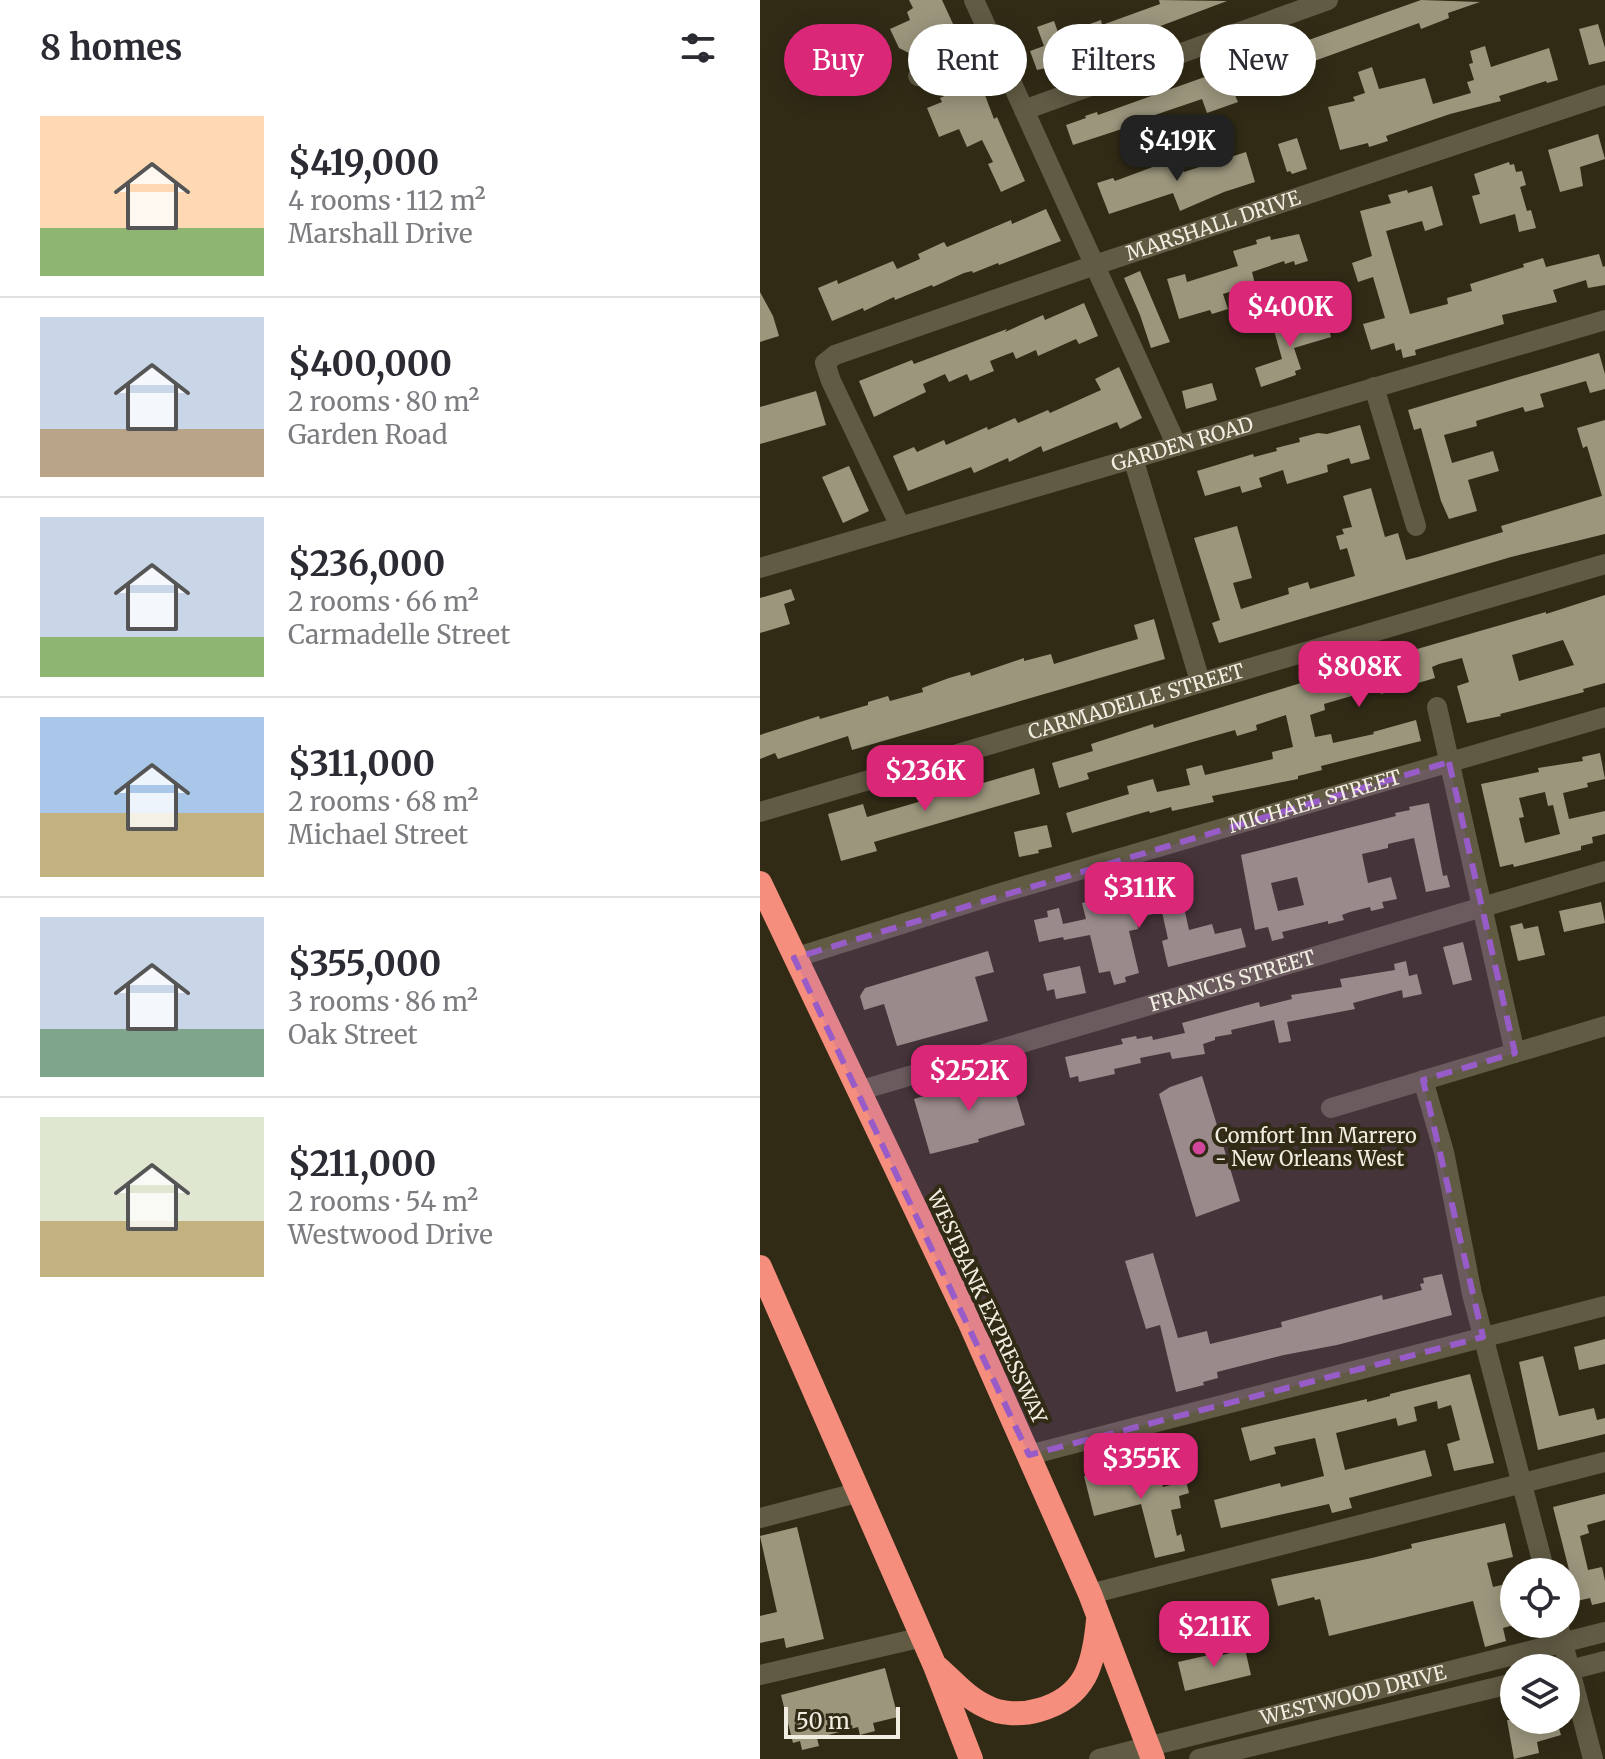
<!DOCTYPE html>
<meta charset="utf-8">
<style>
:root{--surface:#fff;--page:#f7f7f7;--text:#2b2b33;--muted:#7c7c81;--line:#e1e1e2;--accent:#db2777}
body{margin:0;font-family:Merriweather,serif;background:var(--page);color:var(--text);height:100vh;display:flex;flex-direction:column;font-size:30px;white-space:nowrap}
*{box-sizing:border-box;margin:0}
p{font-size:26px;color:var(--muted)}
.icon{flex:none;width:44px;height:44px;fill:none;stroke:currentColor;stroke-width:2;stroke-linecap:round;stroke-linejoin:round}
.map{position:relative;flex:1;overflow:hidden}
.side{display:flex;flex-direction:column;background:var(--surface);width:760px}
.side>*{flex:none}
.top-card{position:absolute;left:24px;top:24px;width:700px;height:72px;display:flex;gap:16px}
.fabs{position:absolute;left:740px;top:1558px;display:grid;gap:16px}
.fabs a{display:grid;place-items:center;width:80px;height:80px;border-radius:50%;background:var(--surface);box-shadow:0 4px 20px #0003;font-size:40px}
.scale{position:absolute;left:24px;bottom:20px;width:116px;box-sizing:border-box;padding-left:8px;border:4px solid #f1eee1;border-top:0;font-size:22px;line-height:28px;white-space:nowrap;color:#f1eee1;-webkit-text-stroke:6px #312b16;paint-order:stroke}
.price{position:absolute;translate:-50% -68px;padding:0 18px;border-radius:16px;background:var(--accent);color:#fff;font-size:26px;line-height:52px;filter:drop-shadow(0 2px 4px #0008)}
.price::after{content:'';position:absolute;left:50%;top:48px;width:24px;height:18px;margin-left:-12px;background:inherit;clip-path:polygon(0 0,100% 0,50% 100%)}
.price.active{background:#222;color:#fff}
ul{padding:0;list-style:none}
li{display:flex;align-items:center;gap:24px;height:200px;padding:0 40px}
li+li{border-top:2px solid var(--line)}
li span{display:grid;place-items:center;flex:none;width:224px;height:160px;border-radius:0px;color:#555}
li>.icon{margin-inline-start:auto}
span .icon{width:96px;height:96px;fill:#fffc;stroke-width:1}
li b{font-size:34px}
h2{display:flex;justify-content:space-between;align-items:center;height:96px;padding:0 40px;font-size:34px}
.tag{padding:0 28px;border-radius:36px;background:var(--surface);box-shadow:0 4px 20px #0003;font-size:28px;line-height:72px}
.tag.active{background:var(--accent);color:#fff}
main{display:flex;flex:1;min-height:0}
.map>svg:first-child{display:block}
.building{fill:#9c967d;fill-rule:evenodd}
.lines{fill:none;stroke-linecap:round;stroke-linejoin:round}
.minor{stroke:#615b44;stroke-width:20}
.highway{stroke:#f58e7d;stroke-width:24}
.marked{fill:#985cc8;fill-opacity:0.2;stroke:#985cc8;stroke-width:6;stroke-dasharray:16 10;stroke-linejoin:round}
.hotel-dot{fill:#d1479c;stroke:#312b16;stroke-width:3}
.labels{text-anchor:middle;stroke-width:8;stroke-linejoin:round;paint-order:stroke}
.street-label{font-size:20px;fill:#f1eee1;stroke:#312b16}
.poi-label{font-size:20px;fill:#f1eee1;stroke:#312b16;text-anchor:start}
</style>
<main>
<section class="side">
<h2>8 homes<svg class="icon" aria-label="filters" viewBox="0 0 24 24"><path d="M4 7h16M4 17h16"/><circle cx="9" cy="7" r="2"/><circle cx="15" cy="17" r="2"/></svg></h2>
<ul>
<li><span style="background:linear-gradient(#ffd9b3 70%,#8fb573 0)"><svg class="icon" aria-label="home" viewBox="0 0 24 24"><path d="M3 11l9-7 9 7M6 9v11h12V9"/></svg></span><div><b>$419,000</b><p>4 rooms · 112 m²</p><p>Marshall Drive</p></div></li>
<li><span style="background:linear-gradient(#c9d6e8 70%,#b9a48a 0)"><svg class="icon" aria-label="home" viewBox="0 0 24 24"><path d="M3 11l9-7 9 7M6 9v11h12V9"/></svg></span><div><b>$400,000</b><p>2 rooms · 80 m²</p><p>Garden Road</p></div></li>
<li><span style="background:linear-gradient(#c9d6e8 75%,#8fb573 0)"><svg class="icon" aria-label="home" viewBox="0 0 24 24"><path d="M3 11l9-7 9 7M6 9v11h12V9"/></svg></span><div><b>$236,000</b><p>2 rooms · 66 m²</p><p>Carmadelle Street</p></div></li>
<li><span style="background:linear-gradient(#a9c7e8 60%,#c2b280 0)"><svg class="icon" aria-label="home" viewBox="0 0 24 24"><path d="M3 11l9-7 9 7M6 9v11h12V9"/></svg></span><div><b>$311,000</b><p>2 rooms · 68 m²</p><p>Michael Street</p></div></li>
<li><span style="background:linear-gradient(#c9d6e8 70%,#7fa58c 0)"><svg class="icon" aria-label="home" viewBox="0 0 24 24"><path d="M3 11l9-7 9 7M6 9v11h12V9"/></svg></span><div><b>$355,000</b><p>3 rooms · 86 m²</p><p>Oak Street</p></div></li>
<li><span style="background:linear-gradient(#dfe7d0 65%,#c2b280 0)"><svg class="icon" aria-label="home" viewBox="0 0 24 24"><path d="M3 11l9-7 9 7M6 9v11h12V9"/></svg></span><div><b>$211,000</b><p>2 rooms · 54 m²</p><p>Westwood Drive</p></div></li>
</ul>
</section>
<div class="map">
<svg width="845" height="1759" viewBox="0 0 845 1759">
<rect width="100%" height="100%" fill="#312b16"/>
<path class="building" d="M149,0H182L194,26L152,46L157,57L139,48L130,29L150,20L147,12L153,8Z
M399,0L467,1L390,30V32L307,60L308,63L277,70L270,51L284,46L277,27L294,21L299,35L341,20L342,25L400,4Z
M661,0L720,2L688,13L689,18L661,29L659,23L513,76L514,81L474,93L478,102L447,113L442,99L392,116L398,133L377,141L371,126L313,145L306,125L326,118L325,116L337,112L338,115Z
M838,24L845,48V61L829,65L819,29Z
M725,46L731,67L789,48L798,80L787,83L786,81L739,96L741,101L690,114L626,136L628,141L609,147L608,143L580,150L568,107L595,101L593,97L605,93L598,72L612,67L619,89L665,78L673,104L711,93L707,82L714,80L709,64L713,63L710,51Z
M217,74L234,119L237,117L265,181L241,192L228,164L233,162L222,140L207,147L199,129L179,137L167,108L182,102L180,98L187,95L185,90Z
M838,134L845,159L820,167L823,186L800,192L788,150Z
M537,138L547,169L532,174L530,171L527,172L518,144Z
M486,152L495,182L464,192L420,211L413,193L349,214L337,183L353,178L355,181L417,158L420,169L423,168L424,172Z
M749,162L750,165L754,164L756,172L762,171L766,185L760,187L767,211L771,210L776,228L759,232L755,214L720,224L712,196L720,194L714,174Z
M672,186L683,225L665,231L662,221L626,231L650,314L688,304L687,298L712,291L710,284L764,267L763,264L783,258L786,267L839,254L843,267L845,266V285L828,288L826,280L793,290L797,302L742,315L744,324L655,350L656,355L643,358L641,349L636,351L634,343L611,350L603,324L625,318L613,277L598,282L592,263L612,256L600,211L631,203L628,195L647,190L648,193Z
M286,209L301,241L239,265L238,263L213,273L212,271L204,273L173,287L172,285L135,300L134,297L104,311L103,308L72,321L58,288L77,280L78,284L133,261L137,269L160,259L158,254L184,242L187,247L251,220L252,224Z
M539,234L548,261L535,265L534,261L525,264L524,261L492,272L495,284L463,294L468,309L452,314L450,310L419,319L407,279L425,274L427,282L478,266L473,251L497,244L496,240L510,236L511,240Z
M380,271L410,342L391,348L380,315L364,278Z
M0,292L13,316L19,336L0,342Z
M324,303L338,336L319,344L316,339L278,356L276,350L256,359L253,352L230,361L234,371L210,381L207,374L189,382L185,374L163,384L166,392L114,417L99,381L152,360L154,364L247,329L245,332L283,315L285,320Z
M535,316L540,330L567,322L571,337L534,348L541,369L535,371L536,375L501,387L495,368L522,359L512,323Z
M839,353L845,374V389L830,393L826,381L780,394L784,407L765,412L763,407L716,421L717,426L684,435L692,463L733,451L739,471L708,480L717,511L689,519L681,501L661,428L654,430L648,410Z
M359,367L382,418L360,429L357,422L283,452L281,446L249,462L248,458L214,473L211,467L148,491L133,456L154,447L157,452L184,440L186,445L227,427L228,430L255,418L258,423L288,410L290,413L341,390L335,379Z
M452,383L457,400L426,409L422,391Z
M56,391L66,425L0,444V407Z
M845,420V534L751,557L459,643L452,623L460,620L434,538L477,526L492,578L473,583L481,609L529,594L528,588L548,582L550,589L595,576L587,548L580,550L576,536L584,534L582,529L592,527L583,496L611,488L625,537L638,533L646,560L658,557L743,532L741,526L845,495L842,496L827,446L823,448L817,428Z
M600,425L610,459L591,464L589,458L567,465L568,472L527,484L523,470L499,478L502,487L482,493L480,486L445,496L437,471L493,454L494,457L517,451L516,448L540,442L539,438L558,433L567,434Z
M89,466L109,511L83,523L62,477Z
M31,589L35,600L24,604L30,624L0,633V598Z
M845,595V683L823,689L824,692L740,714L741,716L707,723L697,686L709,682L702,658L679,664L672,667L675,678L621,694L619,688L564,704L565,710L550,715L555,737L571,734L573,743L614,734L613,732L656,720L661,741L561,766L562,770L538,776V779L452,796L454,802L412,811L411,807L390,813L389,811L312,833L306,813L369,794L367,786L393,779L397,792L430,785L426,769L442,765L445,775L513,759L512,752L533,747L526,715L496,725L497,730L477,736L475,730L436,741L327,773L329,779L299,788L292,763L333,751L331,744L393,724L394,728L570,674L786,612V614ZM803,640L814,665L759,681L752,655Z
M394,619L405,659L92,750L88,736L18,759L15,753L0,759V735L59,716L60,719L108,705V702L128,696L130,701L163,692L162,688L189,678L210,672L211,676L264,658V661L291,654L294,664L340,650L378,639L374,625Z
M840,753L845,779L827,783L828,787L803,793L809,819L845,811V834L832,837L833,843L821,846V850L754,867L753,864L740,867L721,784L779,772L778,768L823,761L822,757ZM785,792L788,806L793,805L800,834L765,843L759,818L764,817L759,798Z
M274,768L280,794L114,842L117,851L81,861L68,814L103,804L107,817Z
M669,803L683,876L687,875L690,887L666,892L654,838L628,844V848L602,854L608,883L631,877L637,899L622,902L624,908L611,911L610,907L590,912L582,915L584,920L568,924V921L522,932L524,938L512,941L508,927L495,930L481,855L636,816L635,813L650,810L649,807ZM537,877L544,905L518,911L511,883Z
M287,825L292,847L278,850L279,853L259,857L254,832Z
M417,875L429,930L452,924L455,934L481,928L486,947L408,967L402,941L408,939L402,912L376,918L378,929L369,931L379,973L365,977L366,982L354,985L350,971L339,973L330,935L304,940L303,937L279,942L274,920L288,917L287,911L299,908L303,924L326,919L322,903L366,891L368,899L398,892L395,880Z
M841,902L845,923L804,932L799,911Z
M762,923L764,929L778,926L785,955L758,961L750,926Z
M703,942L712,980L693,985L683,947Z
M228,951L234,972L215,977L228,1021L137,1046L124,1004L104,1010L100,996L105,988Z
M646,961L649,976L657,974L662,994L643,998L642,990L593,1003L595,1009L527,1022L531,1041L519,1043L514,1020L471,1030L472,1034L455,1037V1040L443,1044L445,1054L412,1059L410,1052L380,1058L381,1063L354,1069L355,1074L319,1082L318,1076L310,1078L305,1057L363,1044L361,1039L376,1036L377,1039L392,1036L393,1040L425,1033L422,1023L499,1002L500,1007L532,999L531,995L582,987L580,979L635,970L634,964Z
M320,966L326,993L296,999L294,989L287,991L283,974Z
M249,1071L265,1125L218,1139L219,1142L170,1154L154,1099Z
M442,1076L480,1201L436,1217L399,1094L410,1087Z
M393,1253L418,1338L447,1331L450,1344L522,1327L521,1322L607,1299L622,1295L623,1300L662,1290L660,1284L664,1283L663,1278L682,1274L692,1315L577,1345L524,1355L457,1372L458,1378L443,1382L444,1385L416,1392L400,1325L386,1329L365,1261Z
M845,1339V1364L819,1370L814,1347Z
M783,1356L799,1416L834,1408L837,1420L845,1418V1434L778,1450L759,1362Z
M710,1374L734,1463L694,1471L687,1444L700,1440L691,1405L678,1409L677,1401L654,1407L657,1421L638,1426L636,1418L576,1433L585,1470L665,1450L672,1476L589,1498L592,1508L572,1513L569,1504L461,1528L454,1500L520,1483L521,1487L564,1476L555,1438L514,1447L516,1454L490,1461L481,1428L607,1399V1402L630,1396V1394Z
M396,1458L403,1487L426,1481L429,1493L419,1496L421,1508L411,1510L417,1536L421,1534L425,1551L395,1558L381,1504L334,1516L324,1476Z
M845,1494V1520L827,1525L829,1533L820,1536L828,1570L842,1567L845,1581V1602L832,1605L830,1598L817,1601L793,1507Z
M745,1523L753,1557L727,1563L733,1587L754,1582V1625L743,1628L746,1641L725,1647L713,1601L569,1636L560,1599L555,1600L554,1597L518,1606L511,1579L612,1558L652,1548L651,1544Z
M37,1527L64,1639L26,1648L24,1638L0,1643V1616L17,1612L0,1536Z
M485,1649L491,1675L425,1691L418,1662L462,1652L463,1655Z
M125,1668L138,1717L113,1723L115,1731L100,1735L98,1727L57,1738L59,1746L42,1750L40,1741L33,1743L21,1695Z
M747,1720H771L773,1731L798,1725L801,1735L777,1742L779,1753L754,1759Z"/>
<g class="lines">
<g class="minor">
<path d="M214,0L417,446"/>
<path d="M158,76L233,41"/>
<path d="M264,110L568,0"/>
<path d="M614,387L656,526"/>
<path d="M373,458L440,681"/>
<path id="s1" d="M140,526L71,381L65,363L75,355L335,265L845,95"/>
<path id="s2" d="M0,568L845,320"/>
<path d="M677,707L755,1053"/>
<path id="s3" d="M0,812L845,564"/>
<path id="s4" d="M34,958L237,894L845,717"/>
<path d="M663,1080L684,1152L712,1294L785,1572"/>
<path id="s5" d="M98,1091L845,871"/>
<path d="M571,1108L845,1026"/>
<path d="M269,1455L845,1306"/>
<path d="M0,1518L100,1492"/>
<path d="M330,1594L845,1462"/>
<path d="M798,1624L833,1759"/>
<path d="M806,1671L845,1661"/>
<path d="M0,1675L163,1637"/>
<path id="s6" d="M339,1759L845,1632"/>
<path d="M439,1759L754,1683"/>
</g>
<path class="highway" d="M0,883L209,1321L330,1594L393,1759
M0,1267L175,1666L211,1759
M177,1667C192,1680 207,1698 225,1706C241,1715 262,1715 279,1710C326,1697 334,1664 338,1620"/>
</g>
<path class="marked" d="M689,762L755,1053L663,1080L723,1337L269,1455L34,958Z"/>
<circle class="hotel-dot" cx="439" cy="1148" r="8"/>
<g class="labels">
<g class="street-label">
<text dy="7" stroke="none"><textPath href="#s1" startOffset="592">MARSHALL DRIVE</textPath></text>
<text dy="7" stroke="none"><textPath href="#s2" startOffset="440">GARDEN ROAD</textPath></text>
<text dy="7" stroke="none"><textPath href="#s3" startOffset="392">CARMADELLE STREET</textPath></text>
<text dy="7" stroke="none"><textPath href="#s4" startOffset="544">MICHAEL STREET</textPath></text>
<text dy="7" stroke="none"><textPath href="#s5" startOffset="390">FRANCIS STREET</textPath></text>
<text transform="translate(227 1307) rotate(65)" y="7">WESTBANK EXPRESSWAY</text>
<text dy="7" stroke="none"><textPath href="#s6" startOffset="262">WESTWOOD DRIVE</textPath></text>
</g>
<g class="poi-label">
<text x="455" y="1143">Comfort Inn Marrero<tspan x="455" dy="23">- New Orleans West</tspan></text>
</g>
</g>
</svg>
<div class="fabs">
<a><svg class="icon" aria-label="locate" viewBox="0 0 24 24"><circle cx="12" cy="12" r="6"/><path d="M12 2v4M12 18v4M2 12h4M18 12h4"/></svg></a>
<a><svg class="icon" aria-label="layers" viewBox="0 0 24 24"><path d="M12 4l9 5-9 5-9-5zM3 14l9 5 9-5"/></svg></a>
</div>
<div class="scale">50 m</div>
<b class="price active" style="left:417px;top:183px">$419K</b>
<b class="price" style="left:530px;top:349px">$400K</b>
<b class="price" style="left:599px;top:709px">$808K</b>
<b class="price" style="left:165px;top:813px">$236K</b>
<b class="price" style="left:379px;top:930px">$311K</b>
<b class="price" style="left:209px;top:1113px">$252K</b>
<b class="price" style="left:381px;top:1501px">$355K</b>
<b class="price" style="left:454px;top:1669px">$211K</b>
<div class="top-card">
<a class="tag active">Buy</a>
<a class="tag">Rent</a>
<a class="tag">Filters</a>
<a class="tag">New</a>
</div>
</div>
</main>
